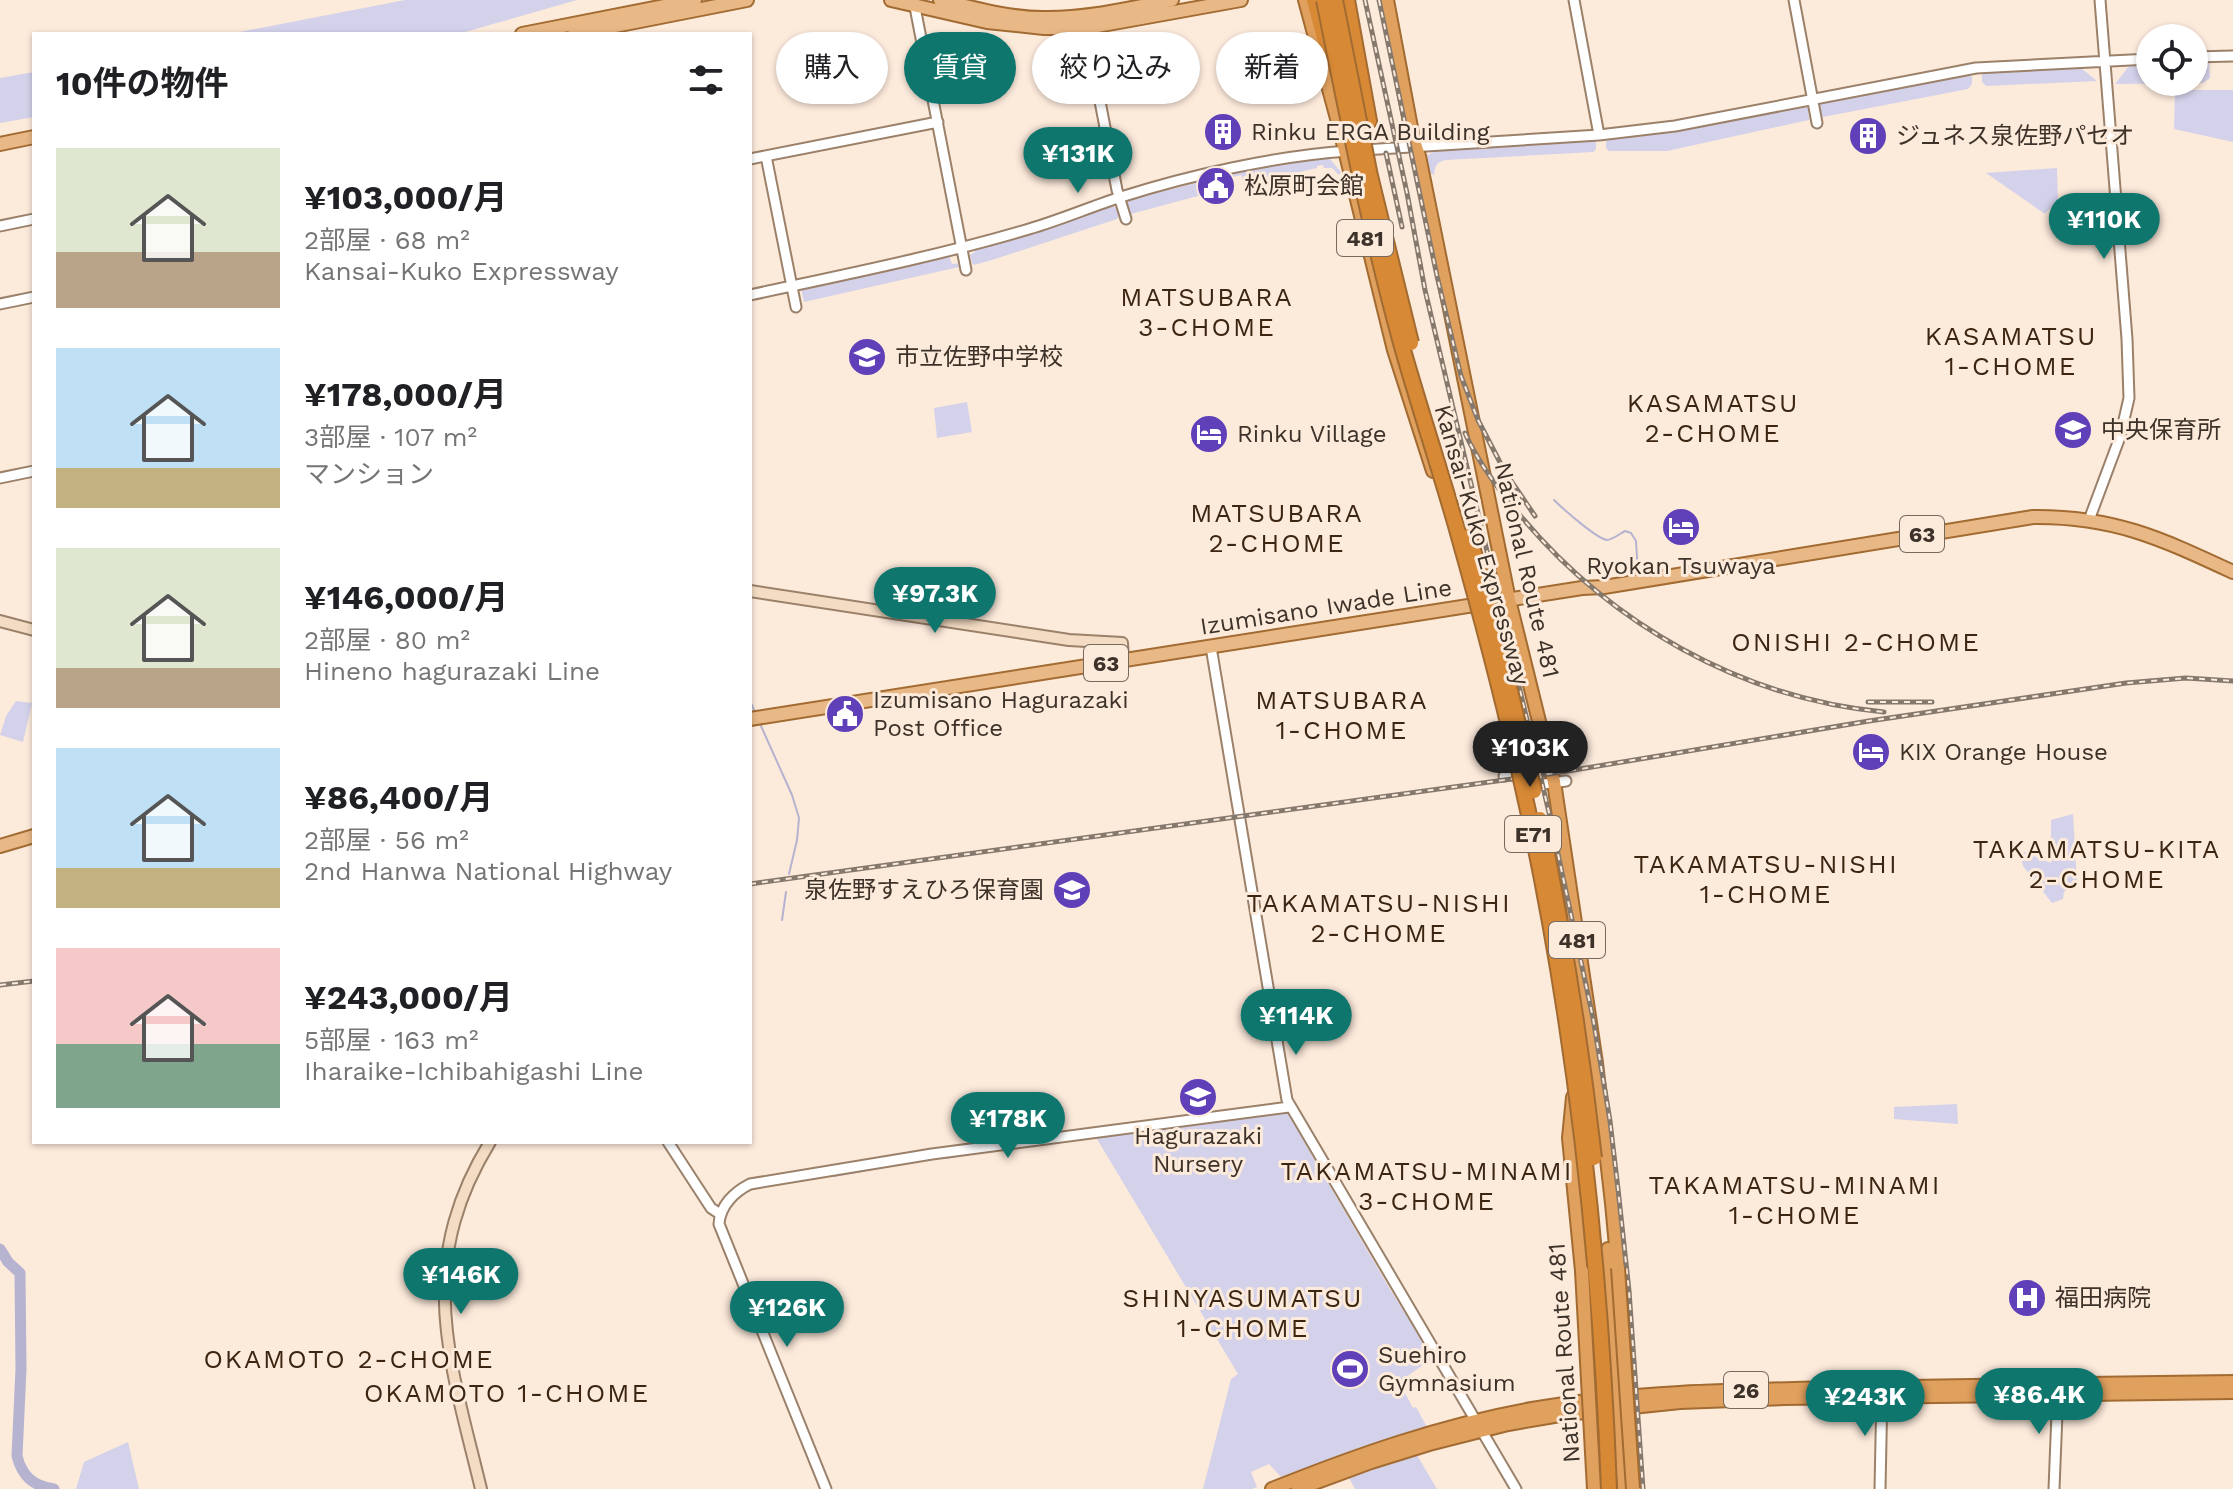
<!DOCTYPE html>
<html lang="ja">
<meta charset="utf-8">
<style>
:root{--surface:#fff;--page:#f2f2f2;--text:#202124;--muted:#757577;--accent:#0f766e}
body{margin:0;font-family:"Work Sans","Noto Sans JP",sans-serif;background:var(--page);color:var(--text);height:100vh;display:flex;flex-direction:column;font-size:30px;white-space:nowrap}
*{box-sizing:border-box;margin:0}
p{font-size:26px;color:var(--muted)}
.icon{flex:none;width:44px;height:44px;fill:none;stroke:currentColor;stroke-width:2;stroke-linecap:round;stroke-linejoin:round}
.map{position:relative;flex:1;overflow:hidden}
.drawer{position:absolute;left:32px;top:32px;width:720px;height:1112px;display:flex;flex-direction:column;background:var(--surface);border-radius:0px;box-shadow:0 2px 6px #0004}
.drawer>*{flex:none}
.hud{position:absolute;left:776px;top:32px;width:760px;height:72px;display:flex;gap:16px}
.buttons{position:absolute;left:2136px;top:24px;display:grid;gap:16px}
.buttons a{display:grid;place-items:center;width:72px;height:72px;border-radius:50%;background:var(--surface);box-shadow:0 2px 6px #0004;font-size:40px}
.price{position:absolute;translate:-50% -68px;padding:0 18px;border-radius:28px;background:var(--accent);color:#fff;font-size:26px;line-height:52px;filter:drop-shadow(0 2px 4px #0008)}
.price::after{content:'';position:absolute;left:50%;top:48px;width:24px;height:18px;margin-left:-12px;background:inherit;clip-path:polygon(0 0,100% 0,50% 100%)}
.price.active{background:#222;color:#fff}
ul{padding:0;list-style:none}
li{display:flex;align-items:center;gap:24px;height:200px;padding:0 24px}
li span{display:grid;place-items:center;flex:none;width:224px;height:160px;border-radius:0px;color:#555}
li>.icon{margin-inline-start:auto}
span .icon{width:96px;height:96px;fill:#fffc;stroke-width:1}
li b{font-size:34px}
h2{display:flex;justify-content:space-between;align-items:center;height:96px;padding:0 24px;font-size:34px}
.pill{padding:0 28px;border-radius:36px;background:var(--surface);box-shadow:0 2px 6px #0004;font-size:28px;line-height:72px}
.pill.active{background:var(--accent);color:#fff}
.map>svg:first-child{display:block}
.green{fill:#d4d2eb}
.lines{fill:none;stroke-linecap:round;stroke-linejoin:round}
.stream{stroke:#b6b3d1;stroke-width:2}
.river{stroke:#b6b3d1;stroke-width:11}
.tertiary-casing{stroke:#9b816a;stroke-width:13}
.secondary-casing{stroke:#9b816a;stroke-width:14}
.primary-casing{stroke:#a26b31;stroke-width:16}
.trunk-casing{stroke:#a26b31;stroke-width:16}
.motorway-casing{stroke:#a26b31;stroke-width:18}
.tertiary{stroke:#fff;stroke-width:9}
.secondary{stroke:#f3dcc3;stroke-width:10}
.primary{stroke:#e8b886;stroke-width:12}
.trunk{stroke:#e0a05e;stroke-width:12}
.motorway{stroke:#d88936;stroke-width:14}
.rail-casing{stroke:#85786c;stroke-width:5}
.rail{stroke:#fceadb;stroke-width:2;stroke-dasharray:6;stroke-linecap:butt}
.trunk-bridge-casing{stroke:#a26b31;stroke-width:16;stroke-linecap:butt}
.motorway-bridge-casing{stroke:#a26b31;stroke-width:18;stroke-linecap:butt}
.trunk-bridge{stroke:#e0a05e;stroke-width:12}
.motorway-bridge{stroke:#d88936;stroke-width:14}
.labels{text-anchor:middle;stroke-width:6;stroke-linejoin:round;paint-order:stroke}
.shield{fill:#fceadb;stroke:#76695e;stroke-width:2}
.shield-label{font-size:22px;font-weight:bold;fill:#3d3229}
.poi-label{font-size:24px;fill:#3d3229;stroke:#fceadb;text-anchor:start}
.street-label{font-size:24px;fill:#3d3229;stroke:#fceadb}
.neighbourhood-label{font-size:26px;letter-spacing:2px;fill:#3c2612;stroke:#fceadb}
</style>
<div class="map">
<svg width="2233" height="1489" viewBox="0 0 2233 1489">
<rect width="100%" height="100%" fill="#fceadb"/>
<path class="green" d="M405,0H577L458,34H229Z
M2194,61L2209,62L2210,78L2203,83L2115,84L2129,66L2150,64V82H2194Z
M2081,68L2097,81L1986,86L1982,82V75L1984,72Z
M34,72V117L0,123V78Z
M1969,74L1972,77V84L1968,89L1823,117L1820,114L1819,105L1822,102Z
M2175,90H2233V142L2174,129Z
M1803,104L1808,108L1809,120L1667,151H1609L1606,148V141L1609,139L1720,122Z
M1592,139L1596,143V149L1593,152L1446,160C1436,162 1435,166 1434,175L1427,171L1425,156L1436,151Z
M1329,158L1341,172L1339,175L1332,168H1324L1323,165L1317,166V168L1244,185L1241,175L1203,184L1205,194L1131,214L1128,212L1126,204L1128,200L1252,169Z
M2057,168L2058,200L2045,214L1986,173Z
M1112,206L1116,208L1119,216L1117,219L992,260L974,265L972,263L970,255L975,252V250L1021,237Z
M949,255L952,264L960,263L959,267L804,302L801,288Z
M967,402L972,432L937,438L934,408Z
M16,701L32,703L23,742L0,735L6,716Z
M2073,814L2077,882L2064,892L2063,899L2052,903L2023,866L2020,852H2024L2051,863V820Z
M1957,1104L1958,1124L1894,1119V1107Z
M1285,1109L1391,1291L1433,1358L1399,1382L1413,1408L1416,1407L1427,1427L1361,1447L1281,1477L1269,1464L1251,1472L1257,1487L1252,1489H1203L1231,1379L1238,1374L1094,1134Z
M128,1442L139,1489H76L84,1462Z
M1417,1455L1437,1489H1355L1349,1478Z"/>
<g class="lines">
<path class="stream" d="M1554,500C1562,508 1597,539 1607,540C1612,540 1621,533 1625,531L1631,533L1636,541L1638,574
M750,701L755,712
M761,726L792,795L799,818L797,840L789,874
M782,920L786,892
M945,1158L984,1152
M834,1176L884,1167"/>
<path class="river" d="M0,1249L8,1262L20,1273L21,1369L17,1456C22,1476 33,1486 54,1489"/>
<g class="tertiary-casing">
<path id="tertiary" d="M1574,0L1599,135
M1794,0L1817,123
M914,2L966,270
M1085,23L1117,190L1126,219
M2194,57L2233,56
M1363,150L1599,135L1675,126L1976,68L2150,59
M766,156L796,307
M750,159L938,122
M0,226L34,219
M750,295C843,275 938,256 1029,229C1060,220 1090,207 1121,197C1190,175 1276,156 1348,151
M0,304L34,297
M0,478L34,471
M2089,520L2120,437L2129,398L2127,339L2100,0
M1211,647L1287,1100L1516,1489
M1504,776L1551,769
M1529,786L1566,781
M668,1142L711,1208L720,1214
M826,1489L719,1224C720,1206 734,1192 750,1184L932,1154L1289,1107
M1880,1489L1882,1390
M2054,1489L2058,1388"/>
</g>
<g class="secondary-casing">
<path id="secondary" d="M750,591L1069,640L1122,643L1123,660
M0,621L34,630
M481,1489C450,1360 414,1266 490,1142"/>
</g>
<g class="primary-casing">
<path id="primary" d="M891,0L987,22L1044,28H1086L1241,0
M940,0C974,8 1008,18 1043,18C1087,19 1130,8 1172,0
M522,34L695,0
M574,34L747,0
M0,144L34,137
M750,719L1582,588L1604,587L2033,517C2114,516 2162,539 2233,572
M0,846L34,836"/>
</g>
<g class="trunk-casing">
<path id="trunk" d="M1305,0L1339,126L1394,350L1433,471
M1387,0L1413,138L1419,156L1509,600L1554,782L1596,1063L1612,1203L1618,1268
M1573,1097L1569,1138L1582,1271
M1608,1249L1624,1489
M1272,1489C1357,1455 1442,1425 1532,1409C1636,1391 1741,1390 1846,1388C1975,1385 2104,1384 2233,1382
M1298,1489L1371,1462L1429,1444L1508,1424L1566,1414L1680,1402L1784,1398L2233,1392"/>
</g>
<g class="motorway-casing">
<path id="motorway" d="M1314,0L1329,57
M1347,0L1369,121"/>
</g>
<use href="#tertiary" class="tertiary"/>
<use href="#secondary" class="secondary"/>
<use href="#primary" class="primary"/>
<use href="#trunk" class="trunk"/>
<use href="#motorway" class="motorway"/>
<g class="rail-casing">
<path id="rail" d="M1365,0L1407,193L1425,290L1551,821L1593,1018L1610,1121L1618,1189L1629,1291L1643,1489
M1379,0L1437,276L1461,376L1478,420L1505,472L1535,516
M1386,153L1402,227
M1465,433C1478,462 1498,489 1519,514C1609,623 1742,699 1884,712
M1868,702H1932
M750,884L1562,772L1869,721L2126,683L2186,678L2233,681
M0,985L34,981"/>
</g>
<use href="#rail" class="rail"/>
<g class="trunk-bridge-casing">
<path id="trunk-bridge" d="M1618,1268L1633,1489
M1582,1271L1594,1489"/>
</g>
<g class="motorway-bridge-casing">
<path id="motorway-bridge" d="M1324,0C1347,115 1370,230 1401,343C1419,407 1440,469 1458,533C1480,611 1501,690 1519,770C1573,1006 1600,1247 1609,1489
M1335,0L1370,176L1411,343
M1469,536L1493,620L1534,791
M1540,819C1563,931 1581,1044 1594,1158"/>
</g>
<use href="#trunk-bridge" class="trunk-bridge"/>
<use href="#motorway-bridge" class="motorway-bridge"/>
</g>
<defs>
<g id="building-disc" transform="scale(2)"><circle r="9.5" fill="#5f40b8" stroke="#fceadb"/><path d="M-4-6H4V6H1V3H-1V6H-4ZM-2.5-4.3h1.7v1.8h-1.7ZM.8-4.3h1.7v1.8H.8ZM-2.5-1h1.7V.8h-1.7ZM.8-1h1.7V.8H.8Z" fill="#fff"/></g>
<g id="civic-disc" transform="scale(2)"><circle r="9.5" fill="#5f40b8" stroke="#fceadb"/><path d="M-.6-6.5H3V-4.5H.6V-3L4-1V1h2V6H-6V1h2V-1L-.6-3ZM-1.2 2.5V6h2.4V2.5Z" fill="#fff"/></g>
<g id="school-disc" transform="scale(2)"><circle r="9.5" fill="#5f40b8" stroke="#fceadb"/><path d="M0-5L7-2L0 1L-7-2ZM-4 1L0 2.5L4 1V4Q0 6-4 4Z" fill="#fff"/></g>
<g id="hotel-disc" transform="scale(2)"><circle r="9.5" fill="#5f40b8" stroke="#fceadb"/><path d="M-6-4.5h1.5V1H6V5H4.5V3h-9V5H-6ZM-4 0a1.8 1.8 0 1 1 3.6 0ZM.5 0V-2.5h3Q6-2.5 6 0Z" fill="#fff"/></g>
<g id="hospital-disc" transform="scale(2)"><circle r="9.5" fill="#5f40b8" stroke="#fceadb"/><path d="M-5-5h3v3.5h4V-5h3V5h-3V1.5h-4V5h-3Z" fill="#fff"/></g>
<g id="stadium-disc" transform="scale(2)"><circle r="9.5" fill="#5f40b8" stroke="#fceadb"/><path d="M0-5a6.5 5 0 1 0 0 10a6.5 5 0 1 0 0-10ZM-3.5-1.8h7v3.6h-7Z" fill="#fff"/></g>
</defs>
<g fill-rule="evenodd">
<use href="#building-disc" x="1223" y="132"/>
<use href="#building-disc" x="1868" y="136"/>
<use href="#civic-disc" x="1216" y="186"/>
<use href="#school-disc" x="867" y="357"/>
<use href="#school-disc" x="2073" y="430"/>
<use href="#hotel-disc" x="1209" y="434"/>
<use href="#hotel-disc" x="1681" y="527"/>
<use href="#civic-disc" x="845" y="714"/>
<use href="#hotel-disc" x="1871" y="752"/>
<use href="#school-disc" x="1072" y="890"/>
<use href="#school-disc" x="1198" y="1097"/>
<use href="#hospital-disc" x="2027" y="1298"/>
<use href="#stadium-disc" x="1350" y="1369"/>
</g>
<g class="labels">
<g class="shield">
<rect x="1337" y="220" width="56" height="36" rx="6"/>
<rect x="1900" y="516" width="44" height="36" rx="6"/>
<rect x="1084" y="645" width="44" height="36" rx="6"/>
<rect x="1505" y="816" width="56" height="36" rx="6"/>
<rect x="1549" y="922" width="56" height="36" rx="6"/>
<rect x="1724" y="1372" width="44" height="36" rx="6"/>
</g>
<g class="shield-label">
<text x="1365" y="246">481</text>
<text x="1922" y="542">63</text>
<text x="1106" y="671">63</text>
<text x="1533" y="842">E71</text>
<text x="1577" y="948">481</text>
<text x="1746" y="1398">26</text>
</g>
<g class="poi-label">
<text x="1251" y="140">Rinku ERGA Building</text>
<text x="1896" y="144">ジュネス泉佐野パセオ</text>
<text x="1244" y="194">松原町会館</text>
<text x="895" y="365">市立佐野中学校</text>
<text x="2101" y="438">中央保育所</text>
<text x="1237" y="442">Rinku Village</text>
<text x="1681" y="574" text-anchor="middle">Ryokan Tsuwaya</text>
<text x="873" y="708">Izumisano Hagurazaki<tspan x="873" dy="28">Post Office</tspan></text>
<text x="1899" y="760">KIX Orange House</text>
<text x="1044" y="898" text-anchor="end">泉佐野すえひろ保育園</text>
<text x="1198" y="1144" text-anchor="middle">Hagurazaki<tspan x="1198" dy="28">Nursery</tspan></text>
<text x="2055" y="1306">福田病院</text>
<text x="1378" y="1363">Suehiro<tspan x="1378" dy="28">Gymnasium</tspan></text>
</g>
<g class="street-label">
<text transform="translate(1482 545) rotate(74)" y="8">Kansai-Kuko Expressway</text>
<text transform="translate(1527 570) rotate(77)" y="8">National Route 481</text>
<text transform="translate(1326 607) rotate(-9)" y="8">Izumisano Iwade Line</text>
<text transform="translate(1564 1353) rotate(-94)" y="8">National Route 481</text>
</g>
<g class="neighbourhood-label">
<text x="1207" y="306">MATSUBARA<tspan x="1207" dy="30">3-CHOME</tspan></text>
<text x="2011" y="345">KASAMATSU<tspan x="2011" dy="30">1-CHOME</tspan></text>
<text x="1713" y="412">KASAMATSU<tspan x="1713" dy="30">2-CHOME</tspan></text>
<text x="1277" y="522">MATSUBARA<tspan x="1277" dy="30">2-CHOME</tspan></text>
<text x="1856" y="651">ONISHI 2-CHOME</text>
<text x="1342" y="709">MATSUBARA<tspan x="1342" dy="30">1-CHOME</tspan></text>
<text x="2097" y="858">TAKAMATSU-KITA<tspan x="2097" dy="30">2-CHOME</tspan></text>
<text x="1766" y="873">TAKAMATSU-NISHI<tspan x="1766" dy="30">1-CHOME</tspan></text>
<text x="1379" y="912">TAKAMATSU-NISHI<tspan x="1379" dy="30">2-CHOME</tspan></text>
<text x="1427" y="1180">TAKAMATSU-MINAMI<tspan x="1427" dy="30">3-CHOME</tspan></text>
<text x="1795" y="1194">TAKAMATSU-MINAMI<tspan x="1795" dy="30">1-CHOME</tspan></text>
<text x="1243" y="1307">SHINYASUMATSU<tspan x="1243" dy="30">1-CHOME</tspan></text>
<text x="349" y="1368">OKAMOTO 2-CHOME</text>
<text x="507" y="1402">OKAMOTO 1-CHOME</text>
</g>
</g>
</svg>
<div class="buttons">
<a><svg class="icon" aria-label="locate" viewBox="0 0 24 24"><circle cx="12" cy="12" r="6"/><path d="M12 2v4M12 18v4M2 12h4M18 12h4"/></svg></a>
</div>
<b class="price" style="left:1078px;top:195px">¥131K</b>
<b class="price" style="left:2104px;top:261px">¥110K</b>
<b class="price" style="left:935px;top:635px">¥97.3K</b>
<b class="price active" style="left:1530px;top:789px">¥103K</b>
<b class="price" style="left:1296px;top:1057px">¥114K</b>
<b class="price" style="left:1008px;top:1160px">¥178K</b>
<b class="price" style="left:461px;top:1316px">¥146K</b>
<b class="price" style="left:787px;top:1349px">¥126K</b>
<b class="price" style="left:2039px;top:1436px">¥86.4K</b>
<b class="price" style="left:1865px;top:1438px">¥243K</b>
<div class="hud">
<a class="pill">購入</a>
<a class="pill active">賃貸</a>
<a class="pill">絞り込み</a>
<a class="pill">新着</a>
</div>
<section class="drawer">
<h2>10件の物件<svg class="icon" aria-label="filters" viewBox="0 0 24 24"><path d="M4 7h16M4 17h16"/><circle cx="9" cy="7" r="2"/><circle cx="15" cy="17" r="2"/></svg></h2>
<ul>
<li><span style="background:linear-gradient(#dfe7d0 65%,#b9a48a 0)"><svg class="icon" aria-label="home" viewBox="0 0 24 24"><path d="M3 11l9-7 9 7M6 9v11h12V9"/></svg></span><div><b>¥103,000/月</b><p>2部屋 · 68 m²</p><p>Kansai-Kuko Expressway</p></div></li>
<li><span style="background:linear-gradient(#bfe0f5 75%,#c2b280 0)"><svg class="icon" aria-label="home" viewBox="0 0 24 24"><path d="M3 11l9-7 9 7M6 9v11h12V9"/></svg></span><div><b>¥178,000/月</b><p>3部屋 · 107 m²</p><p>マンション</p></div></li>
<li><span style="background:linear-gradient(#dfe7d0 75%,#b9a48a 0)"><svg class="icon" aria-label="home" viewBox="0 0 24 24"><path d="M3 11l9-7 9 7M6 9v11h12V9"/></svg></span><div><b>¥146,000/月</b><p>2部屋 · 80 m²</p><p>Hineno hagurazaki Line</p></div></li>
<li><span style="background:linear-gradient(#bfe0f5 75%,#c2b280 0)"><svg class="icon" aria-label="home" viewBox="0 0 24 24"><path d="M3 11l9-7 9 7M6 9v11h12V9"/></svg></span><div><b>¥86,400/月</b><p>2部屋 · 56 m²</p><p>2nd Hanwa National Highway</p></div></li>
<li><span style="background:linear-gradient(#f6c9c9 60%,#7fa58c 0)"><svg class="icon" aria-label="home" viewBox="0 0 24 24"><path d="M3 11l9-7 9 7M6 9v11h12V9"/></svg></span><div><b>¥243,000/月</b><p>5部屋 · 163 m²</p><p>Iharaike-Ichibahigashi Line</p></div></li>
</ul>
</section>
</div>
